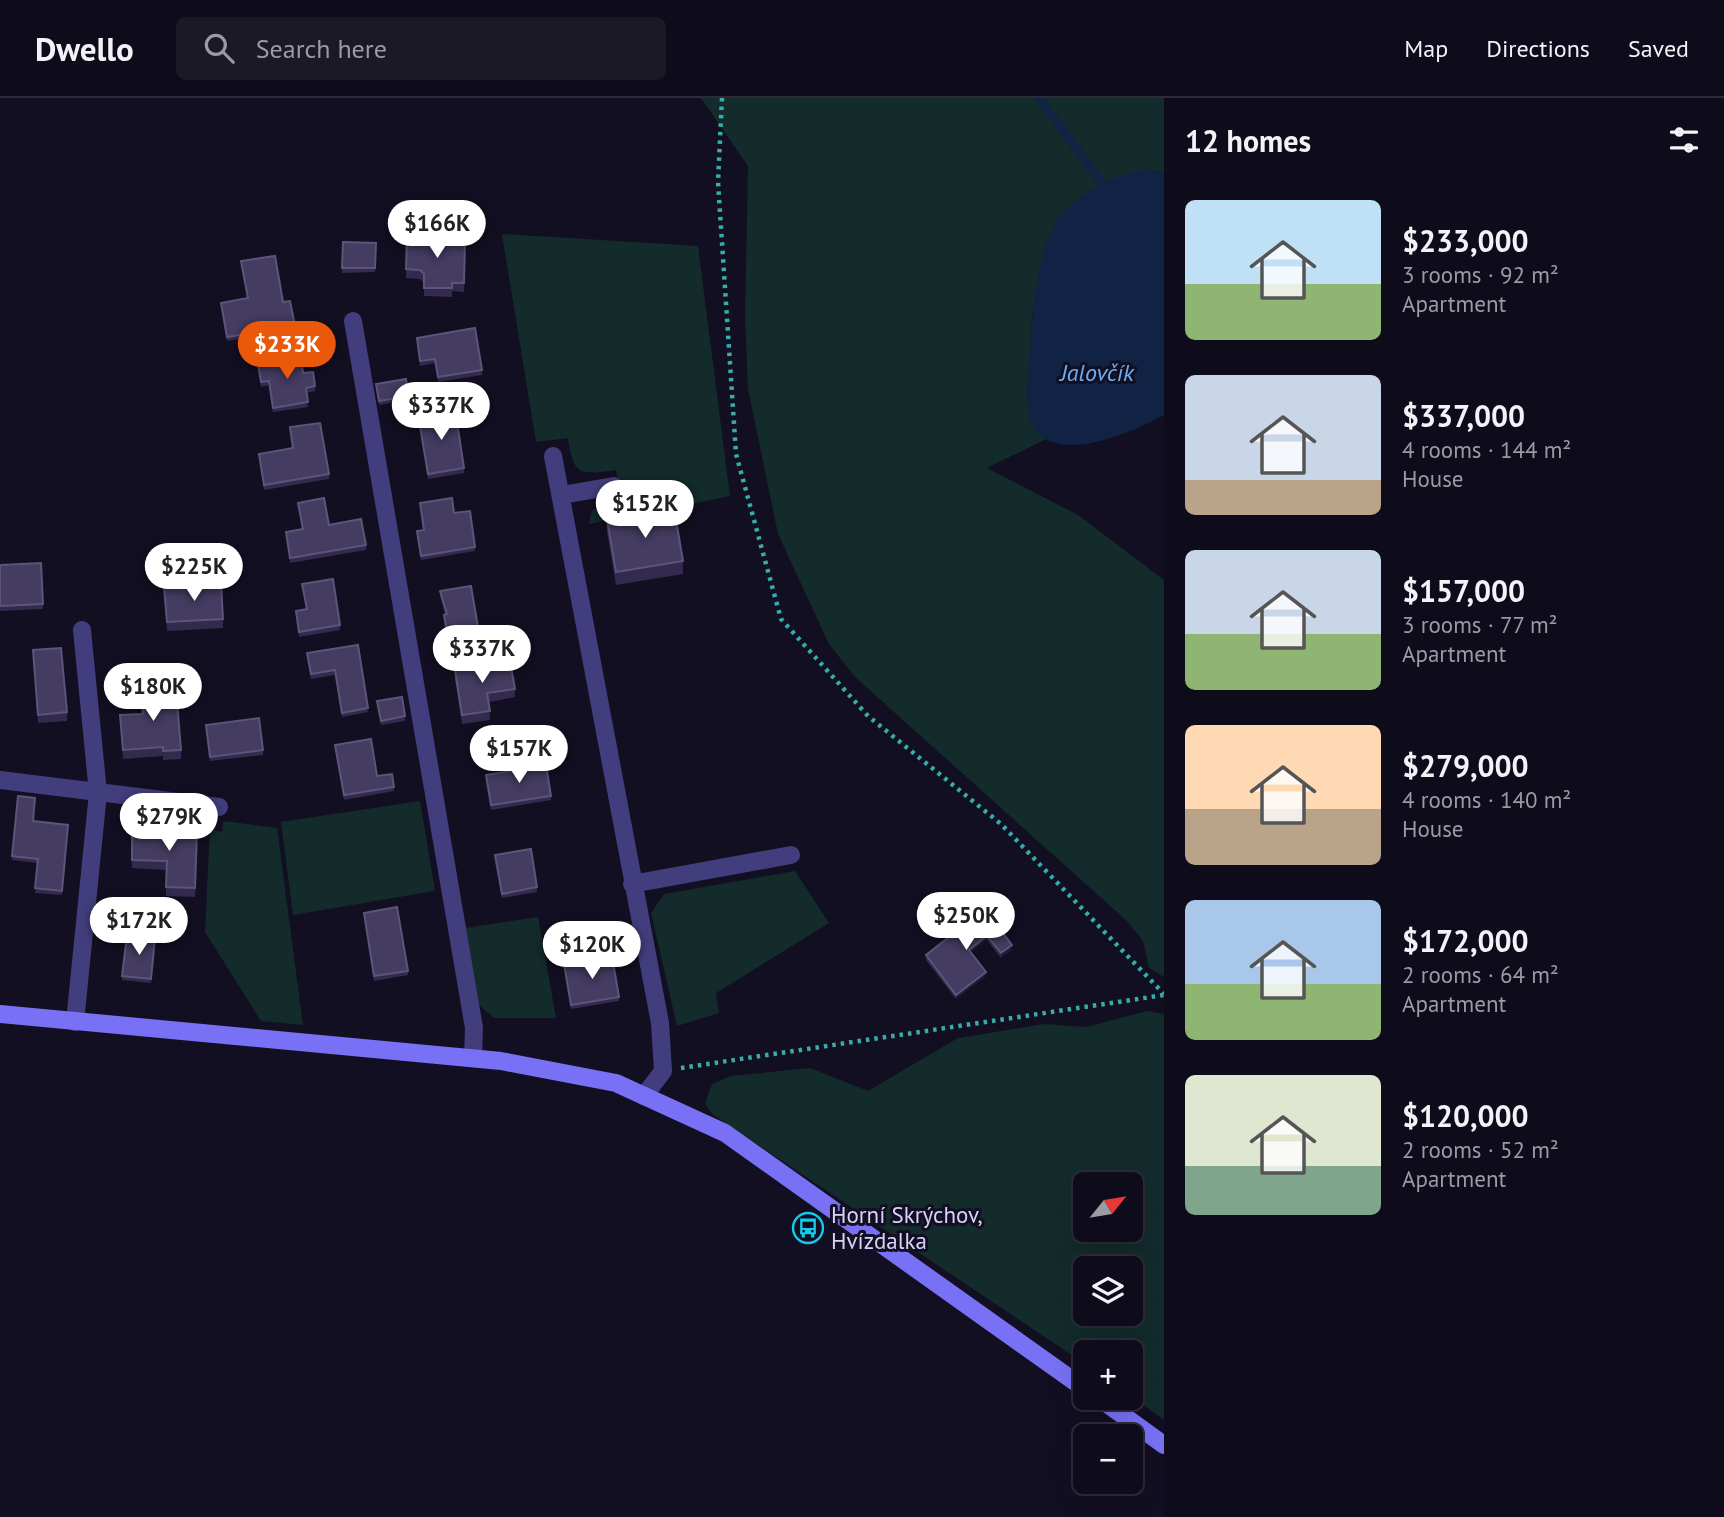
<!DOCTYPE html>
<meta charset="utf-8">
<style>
:root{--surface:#0e0b1a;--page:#1c1927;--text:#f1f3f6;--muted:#9b9ba2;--line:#2e2b39;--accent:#ea580c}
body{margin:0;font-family:"PT Sans",sans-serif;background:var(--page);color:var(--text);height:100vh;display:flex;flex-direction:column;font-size:26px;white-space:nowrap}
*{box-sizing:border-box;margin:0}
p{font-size:23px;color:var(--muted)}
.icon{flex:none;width:38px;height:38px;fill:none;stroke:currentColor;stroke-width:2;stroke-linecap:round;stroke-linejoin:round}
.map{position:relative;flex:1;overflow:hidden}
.details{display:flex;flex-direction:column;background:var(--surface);width:560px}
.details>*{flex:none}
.needle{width:46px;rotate:60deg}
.tools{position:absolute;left:1073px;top:1074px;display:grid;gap:14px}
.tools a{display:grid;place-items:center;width:70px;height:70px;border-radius:10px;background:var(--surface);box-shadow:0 7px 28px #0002,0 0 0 2px var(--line);font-size:35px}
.price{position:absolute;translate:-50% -60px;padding:0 16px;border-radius:24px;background:#fff;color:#222;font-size:23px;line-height:46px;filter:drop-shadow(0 2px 4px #0008)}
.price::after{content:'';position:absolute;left:50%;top:42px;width:21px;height:16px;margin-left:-10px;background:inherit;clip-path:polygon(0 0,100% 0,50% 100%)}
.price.selected{background:var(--accent);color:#fff}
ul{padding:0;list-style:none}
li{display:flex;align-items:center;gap:21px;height:175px;padding:0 21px}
li span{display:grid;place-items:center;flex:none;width:196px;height:140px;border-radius:10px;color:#555}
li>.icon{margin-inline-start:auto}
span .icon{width:84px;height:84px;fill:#fffc;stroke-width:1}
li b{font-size:30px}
h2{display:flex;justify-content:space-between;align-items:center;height:84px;padding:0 21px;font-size:30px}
header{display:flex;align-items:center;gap:42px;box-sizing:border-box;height:98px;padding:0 35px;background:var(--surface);border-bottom:2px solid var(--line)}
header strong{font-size:33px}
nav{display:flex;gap:38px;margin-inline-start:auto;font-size:24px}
.search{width:490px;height:63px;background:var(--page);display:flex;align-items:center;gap:18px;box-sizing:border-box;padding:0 24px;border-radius:10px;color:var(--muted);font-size:26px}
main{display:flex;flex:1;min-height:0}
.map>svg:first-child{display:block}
.green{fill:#132b2b;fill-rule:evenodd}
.water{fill:#112344}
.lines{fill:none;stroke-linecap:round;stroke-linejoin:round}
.stream{stroke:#112344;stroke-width:8}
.path{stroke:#37aca9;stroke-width:4.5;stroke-dasharray:3.5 5;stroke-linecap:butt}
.street{stroke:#423e7d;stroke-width:18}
.secondary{stroke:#7971f5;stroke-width:18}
.wall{fill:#332a4e}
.shaded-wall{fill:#1e1735}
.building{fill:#443c61;stroke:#5c5479;stroke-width:2}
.labels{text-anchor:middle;stroke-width:6;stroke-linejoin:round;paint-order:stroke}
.poi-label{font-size:23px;fill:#d9d3fc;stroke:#130f22;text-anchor:start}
.water-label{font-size:24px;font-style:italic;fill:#69aef4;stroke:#130f22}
</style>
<header>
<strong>Dwello</strong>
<div class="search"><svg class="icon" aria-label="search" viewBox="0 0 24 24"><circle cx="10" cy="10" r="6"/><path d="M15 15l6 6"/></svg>Search here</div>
<nav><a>Map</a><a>Directions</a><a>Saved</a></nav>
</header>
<main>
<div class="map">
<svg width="1164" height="1419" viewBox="0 0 1164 1419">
<rect width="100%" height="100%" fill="#130f22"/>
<path class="green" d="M701,0H1164V75L1146,71L1102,85L1044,154L1032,220L1031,260L1034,327L1046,341L987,370L1078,417L1164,482V879L1149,870L1143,843L1127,823L855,579L829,546L778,436L748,291L745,219L748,68Z
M502,136L698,148L730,398L589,426L592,412L621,400L616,372C580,376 574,380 568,340L536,344Z
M420,703L435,793L293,817L281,724Z
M223,723L277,730L303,927L261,923L205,834L210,731L222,734Z
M795,773L829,825L716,895L719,915L677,928L651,815L664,796Z
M538,819L556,920H494L480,908L477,899L465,830Z
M1147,913L1164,916V1322L1131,1298L1130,1255H1085V1266L712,1016L705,1005L712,986L731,978L810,970L868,993L958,940L1044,926L1086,929ZM1085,1087H1130V1132H1085ZM1085,1171H1130V1216H1085Z"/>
<path class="water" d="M1146,71L1164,75V317C1135,333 1055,370 1033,327C1021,302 1030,268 1031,242C1033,206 1039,137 1066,111C1088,89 1117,78 1146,71Z"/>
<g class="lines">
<path class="stream" d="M1039,0L1102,85"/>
<path class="path" d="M722,0L718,84L736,356L781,521L868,618L1001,726L1164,896
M681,970L1164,897"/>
<path class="street" d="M353,223L474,930L473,960
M553,358L660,925L663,973L644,998
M562,397L614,388
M0,682L219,709
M632,786L791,757
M75,924L98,695L82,532"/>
<path class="secondary" d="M0,916L501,963L616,985L725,1035L1085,1291
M1099,1300L1164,1347"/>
</g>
<path class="wall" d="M407,141L465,143L464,194L452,193V199L424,198V185L420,181L406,180Z
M343,144L376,145L375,174L342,175Z
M241,163L283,204L295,228V232L227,243L221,205L247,201Z
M417,240L482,272V277L438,284L435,265L420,268Z
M305,242L329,252V256L307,260Z
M258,266L303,275L315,288V293L306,295L308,309L273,314L269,287L261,289Z
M376,286L408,298V302L379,307Z
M418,316L448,325L464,370V375L428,381Z
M290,329L329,376V381L264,392L259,356L293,350Z
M298,405L329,427L366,447V452L290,465L286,434L302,431Z
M420,405L454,415L475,449V453L421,462L417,438V433L423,432Z
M607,421L683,463V476L616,487L607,434Z
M41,465L43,511L0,513V467Z
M302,486L340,527V532L299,539L296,513L306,511Z
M164,489L223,521V530L167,533Z
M440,493L480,541V545L449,551L444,521V517L445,516L440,497Z
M358,547L368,614L342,619L335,577L311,581L307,555Z
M33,552L67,614V623L38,625Z
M455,572L515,591V599L489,604L490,622L462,626L455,581Z
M141,594L181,652V661L163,662V658L123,661L120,617L142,616Z
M377,603L405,618V623L381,627Z
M206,627L263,652V657L210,663Z
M335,647L377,678L394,689V693L344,702Z
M486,677L551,698V702L491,712Z
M33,723L68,731L62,797L35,795L38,765L12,762V758Z
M132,730L197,733L195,799L166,798V772L132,770Z
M495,757L537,789V794L502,800Z
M985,811L1012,851L1001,860L987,842L971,854L986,878L956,901L926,862V857Z
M364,815L408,873V877L374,883Z
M155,844L151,885L122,882V878Z
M564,866L619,899V903L571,911Z"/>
<path class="shaded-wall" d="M987,838V842L969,856V852Z
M1012,847V851L1001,860V855Z
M986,874V878L956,901V897Z"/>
<path class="building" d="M426,135L448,136V142L465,143L464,185H452V190H424V176L420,172L406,171L407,141L426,142Z
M343,144L376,145L375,170H342Z
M275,158L283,204L290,203L295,228L227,239L221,205L248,200L241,163Z
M475,230L482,272L438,279L435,261L420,263L417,240Z
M327,238L329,252L307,255L305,242Z
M301,259L303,275L313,274L315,288L306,290L308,304L273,310L269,283L261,284L258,266Z
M406,281L408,298L379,303L376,286Z
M445,311L448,325L457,324L464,370L428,376L418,316Z
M320,325L329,376L264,387L259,356L293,350L290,329Z
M324,400L329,427L361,421L366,447L290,460L286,434L303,431L298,405Z
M452,400L454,415L470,413L475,449L421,458L417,433L424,432L420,405Z
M674,410L683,463L616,474L607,421Z
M41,465L43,506L0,508V467Z
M333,481L340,527L299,534L296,513L307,511L302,486Z
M221,485L223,521L167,524L164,489Z
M471,488L480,541L449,546L444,517L447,516L440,493Z
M358,547L368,610L342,615L335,572L311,576L307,555Z
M61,550L67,614L38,617L33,552Z
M510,563L515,591L487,595L490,613L462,617L455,572Z
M176,591L181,652L163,653V649L123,652L120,617L143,616L141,594Z
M402,599L405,618L381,623L377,603Z
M259,620L263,652L210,659L206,627Z
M371,641L377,678L392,676L394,689L344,697L335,647Z
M546,667L551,698L491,707L486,677Z
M18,698L35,700L33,723L68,727L62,793L35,790L38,761L12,758Z
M132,730L197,733L195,790L166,789L167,763L132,762Z
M531,751L537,789L502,796L495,757Z
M397,809L408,873L374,878L364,815Z
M985,811L1012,847L1001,855L987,838L969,852L986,874L956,897L926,857Z
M127,837L155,840L151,881L122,878Z
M612,858L619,899L571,907L564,866Z"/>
<defs>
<g id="bus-ring" transform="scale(1.575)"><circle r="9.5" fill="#130f22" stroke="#11ccea" stroke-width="1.5"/><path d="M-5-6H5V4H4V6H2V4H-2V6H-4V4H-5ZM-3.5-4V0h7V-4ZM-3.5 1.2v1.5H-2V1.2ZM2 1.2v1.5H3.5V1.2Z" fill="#11ccea"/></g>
</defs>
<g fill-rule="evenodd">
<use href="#bus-ring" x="808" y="1130"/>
</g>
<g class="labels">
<g class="poi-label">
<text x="831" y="1125">Horní Skrýchov,<tspan x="831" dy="26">Hvízdalka</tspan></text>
</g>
<g class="water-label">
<text x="1097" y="283">Jalovčík</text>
</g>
</g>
</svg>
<div class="tools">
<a><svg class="needle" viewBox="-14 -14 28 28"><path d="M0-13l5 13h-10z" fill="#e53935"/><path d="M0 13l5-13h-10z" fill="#9b9ba2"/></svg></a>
<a><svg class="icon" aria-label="layers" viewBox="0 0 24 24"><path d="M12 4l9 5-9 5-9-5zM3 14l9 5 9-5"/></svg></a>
<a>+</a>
<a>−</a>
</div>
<b class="price" style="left:437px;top:162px">$166K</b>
<b class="price selected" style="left:287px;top:283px">$233K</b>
<b class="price" style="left:441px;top:344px">$337K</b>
<b class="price" style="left:645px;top:442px">$152K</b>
<b class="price" style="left:194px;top:505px">$225K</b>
<b class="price" style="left:482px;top:587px">$337K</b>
<b class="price" style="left:153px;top:625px">$180K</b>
<b class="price" style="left:519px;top:687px">$157K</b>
<b class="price" style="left:169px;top:755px">$279K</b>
<b class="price" style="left:966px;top:854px">$250K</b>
<b class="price" style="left:139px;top:859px">$172K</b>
<b class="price" style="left:592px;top:883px">$120K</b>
</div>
<section class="details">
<h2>12 homes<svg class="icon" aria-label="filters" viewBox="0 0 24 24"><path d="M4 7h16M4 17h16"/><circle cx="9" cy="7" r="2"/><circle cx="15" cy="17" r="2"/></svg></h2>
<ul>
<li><span style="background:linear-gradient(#bfe0f5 60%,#8fb573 0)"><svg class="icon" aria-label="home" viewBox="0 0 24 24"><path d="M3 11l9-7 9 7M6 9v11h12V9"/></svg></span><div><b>$233,000</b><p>3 rooms · 92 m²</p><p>Apartment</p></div></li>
<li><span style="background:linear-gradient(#c9d6e8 75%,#b9a48a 0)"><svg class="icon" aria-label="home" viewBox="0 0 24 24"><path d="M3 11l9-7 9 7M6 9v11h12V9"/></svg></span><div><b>$337,000</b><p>4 rooms · 144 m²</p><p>House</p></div></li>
<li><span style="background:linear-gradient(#c9d6e8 60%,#8fb573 0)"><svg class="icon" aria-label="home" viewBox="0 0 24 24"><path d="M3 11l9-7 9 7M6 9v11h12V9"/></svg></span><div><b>$157,000</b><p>3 rooms · 77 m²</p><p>Apartment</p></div></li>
<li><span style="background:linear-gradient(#ffd9b3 60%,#b9a48a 0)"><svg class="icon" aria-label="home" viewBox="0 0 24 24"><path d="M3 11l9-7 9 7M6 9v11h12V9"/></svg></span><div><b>$279,000</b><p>4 rooms · 140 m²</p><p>House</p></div></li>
<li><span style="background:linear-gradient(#a9c7e8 60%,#8fb573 0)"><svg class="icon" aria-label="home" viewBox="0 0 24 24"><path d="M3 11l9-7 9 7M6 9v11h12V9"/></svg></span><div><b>$172,000</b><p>2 rooms · 64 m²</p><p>Apartment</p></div></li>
<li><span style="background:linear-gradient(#dfe7d0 65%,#7fa58c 0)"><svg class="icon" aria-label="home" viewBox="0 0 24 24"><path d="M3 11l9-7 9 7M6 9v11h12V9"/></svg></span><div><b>$120,000</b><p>2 rooms · 52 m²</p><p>Apartment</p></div></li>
</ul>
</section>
</main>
